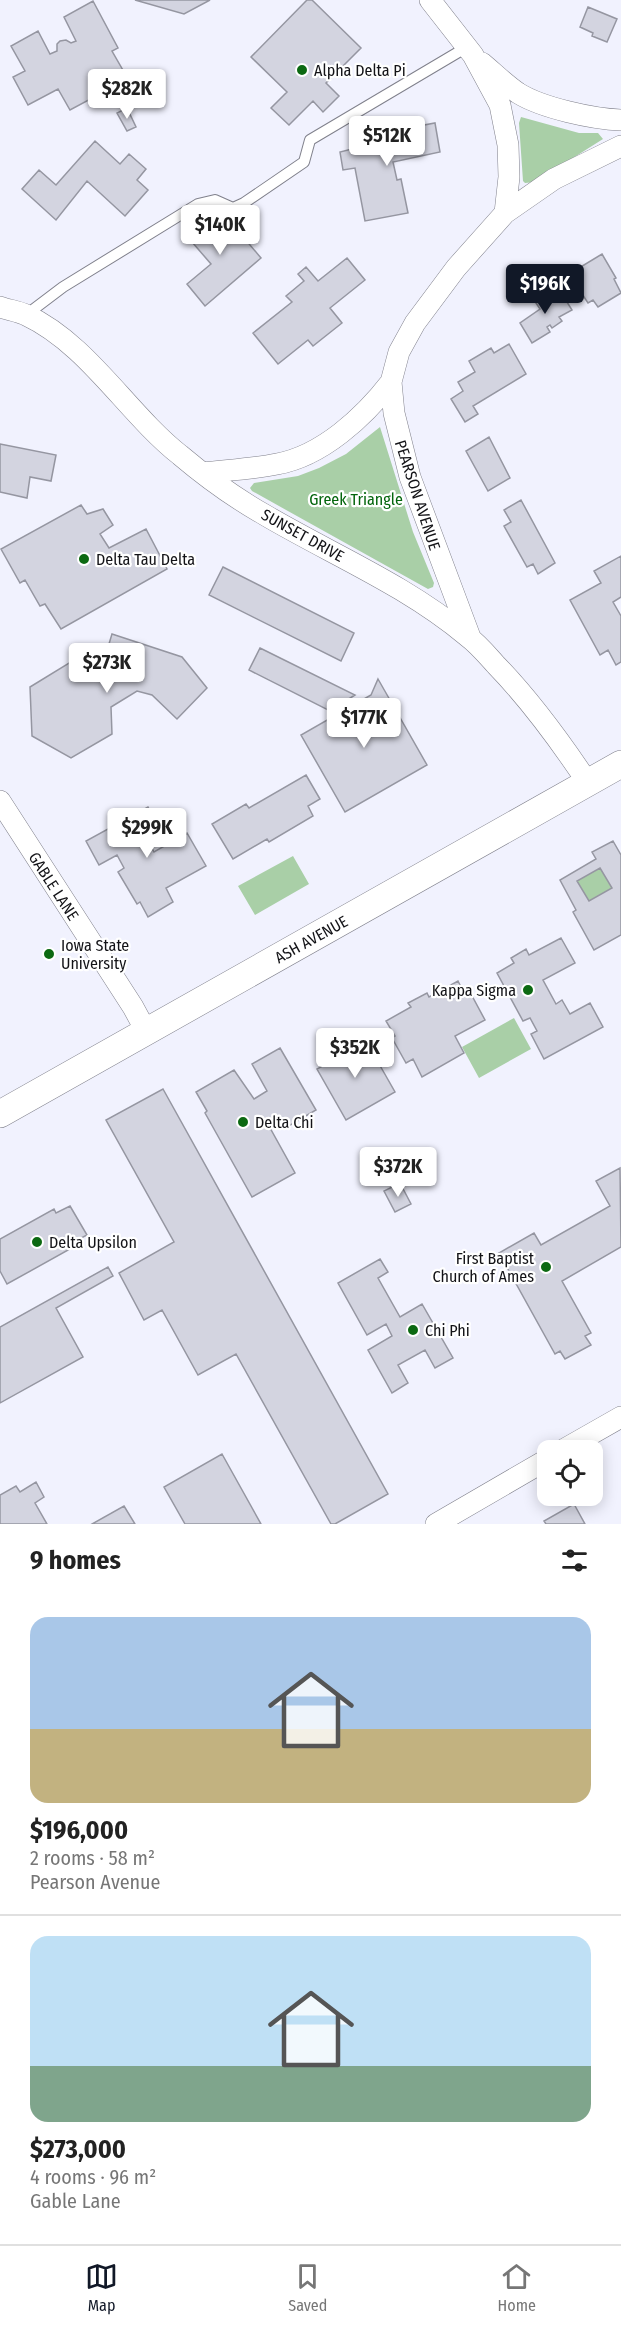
<!DOCTYPE html>
<meta charset="utf-8">
<style>
:root{--surface:#fff;--page:#f6f6f6;--text:#222;--muted:#767676;--line:#e0e0e0;--accent:#111827}
body{margin:0;font-family:"Fira Sans Condensed",sans-serif;background:var(--page);color:var(--text);height:100vh;display:flex;flex-direction:column;font-size:22px;white-space:nowrap}
*{box-sizing:border-box;margin:0}
p{font-size:20px;color:var(--muted)}
.icon{flex:none;width:33px;height:33px;fill:none;stroke:currentColor;stroke-width:2;stroke-linecap:round;stroke-linejoin:round}
.map{position:relative;height:1524px;overflow:hidden}
.panel{display:flex;flex-direction:column;background:var(--surface);flex:1}
.panel>*{flex:none}
.tools{position:absolute;left:537px;top:1440px;display:grid;gap:12px}
.tools a{display:grid;place-items:center;width:66px;height:66px;border-radius:12px;background:var(--surface);box-shadow:0 3px 15px #0003;font-size:30px}
.price{position:absolute;translate:-50% -51px;padding:0 14px;border-radius:6px;background:#fff;color:#222;font-size:20px;line-height:39px;filter:drop-shadow(0 2px 3px #0008)}
.price::after{content:'';position:absolute;left:50%;top:36px;width:18px;height:14px;margin-left:-9px;background:inherit;clip-path:polygon(0 0,100% 0,50% 100%)}
.price.on{background:var(--accent);color:#fff}
ul{padding:0;list-style:none}
li{display:grid;align-content:center;gap:12px;height:318px;padding:0 30px}
li+li{border-top:2px solid var(--line)}
li span{display:grid;place-items:center;height:186px;border-radius:18px;color:#555}
li>.icon{margin-inline-start:auto}
span .icon{width:108px;height:108px;fill:#fffc;stroke-width:1}
li b{font-size:26px}
h2{display:flex;justify-content:space-between;align-items:center;height:72px;padding:0 30px;font-size:26px}
.menu{display:flex;justify-content:space-around;align-items:center;height:84px;border-top:2px solid var(--line);background:var(--surface);font-size:16px;color:var(--muted)}
.menu a{display:grid;justify-items:center;gap:3px}
.menu .on{color:var(--accent)}
.map>svg:first-child{display:block}
.green{fill:#a9cfa7}
.building{fill:#d3d4e0;stroke:#9596a1;stroke-width:1.5;fill-rule:evenodd}
.lines{fill:none;stroke-linecap:round;stroke-linejoin:round}
.service-casing{stroke:#80818c;stroke-width:12}
.minor-casing{stroke:#80818c;stroke-width:22}
.tertiary-casing{stroke:#80818c;stroke-width:28}
.service{stroke:#fff;stroke-width:10}
.minor{stroke:#fff;stroke-width:21}
.tertiary{stroke:#fff;stroke-width:27}
.poi-dot{fill:#0c6912;stroke:#fff;stroke-width:2}
.labels{text-anchor:middle;stroke-width:4.5;stroke-linejoin:round;paint-order:stroke}
.poi-label{font-size:16px;fill:#131317;stroke:#fff;text-anchor:start}
.street-label{font-size:16px;fill:#131317;stroke:#fff}
.park-label{font-size:16px;fill:#03650c;stroke:#fff}
</style>
<div class="map">
<svg width="621" height="1524" viewBox="0 0 621 1524">
<rect width="100%" height="100%" fill="#f1f2fe"/>
<path class="green" d="M521,117L579,133H598L603,139L535,182L525,183L523,181L519,123Z
M380,427L413,532L434,583L433,587L428,589L252,491L250,488L254,483L298,476L319,468L346,454Z
M293,856L309,884L255,915L238,886Z
M600,868L612,888L589,901L577,881Z
M514,1018L531,1049L479,1078L462,1047Z"/>
<path class="building" d="M135,0H210L184,14Z
M307,0H312L361,48L326,83L339,96L323,112L313,101L289,125L271,108L287,92L251,57Z
M93,1L118,48L112,51L128,79L70,110L58,89L28,105L13,77L25,71L11,46L38,31L50,54L57,51V44L60,41L66,40L71,43L76,41L64,17Z
M588,7L617,19L607,42L592,36L593,33L580,27Z
M127,108L136,127L127,131L117,113Z
M435,123L440,152L393,162L397,180L401,179L408,213L365,221L355,168L343,170L340,152L352,149L350,139Z
M95,141L120,164L129,154L146,169L137,180L148,190L125,216L87,181L56,220L22,189L39,170L56,185Z
M218,207L261,258L205,306L187,284L211,264L186,235Z
M602,254L616,278L614,279L621,293L598,307L593,300L588,303L569,274Z
M347,258L365,280L330,308L342,323L313,346L308,340L278,364L253,333L292,302L286,296L304,281L298,274L306,267L318,281Z
M548,288L555,299L562,294L572,310L559,317L562,321L552,328L550,325L547,327L550,332L532,343L520,323L540,309L532,297Z
M509,344L526,374L473,406L478,414L465,422L451,399L463,391L458,382L475,372L469,361L491,348L494,353Z
M489,437L510,478L488,491L466,451Z
M0,444L56,455L51,481L30,477L27,498L0,492Z
M521,500L555,563L538,574L533,564L527,567L504,526L511,522L504,510Z
M81,505L87,514L103,509L113,525L100,534L109,548L146,529L167,569L61,629L45,604L40,606L25,580L20,583L1,549Z
M621,556V597L613,602L621,616V662L616,665L608,650L600,655L570,600L601,583L594,571Z
M223,567L354,633L341,661L209,595Z
M112,634L182,657L207,688L177,719L152,695L137,691L111,707L112,734L71,758L32,736L30,687L69,663L83,671V661L102,667Z
M260,648L355,695L330,711L249,670Z
M378,679L427,765L345,812L301,735L371,695Z
M306,775L320,799L308,806L313,816L269,842L267,839L233,859L212,824L246,804L249,808Z
M148,807L161,831L147,839L154,852L187,833L206,866L166,888L173,902L148,917L140,902L137,904L118,872L124,868L117,855L99,865L86,841Z
M613,841L621,855V935L594,950L573,912L576,910L560,880L596,859L592,852ZM600,868L612,888L589,901L577,881Z
M561,938L575,963L543,980L556,1004L562,1000L570,1014L590,1003L603,1027L544,1059L531,1034L537,1031L530,1018L523,1021L497,973L514,963L511,958L526,949L529,955Z
M458,981L466,997L471,994L485,1020L455,1036L464,1053L422,1077L413,1059L406,1063L392,1038L395,1036L386,1021L411,1007L408,1003L427,993L429,997Z
M366,1041L395,1092L346,1120L317,1069L330,1062L325,1055L348,1042L352,1049Z
M280,1048L316,1110L287,1127L282,1118L269,1126L295,1173L252,1197L205,1113L207,1111L196,1092L234,1070L254,1099L267,1091L252,1064Z
M163,1089L388,1494L335,1524H331L236,1354L198,1375L162,1310L144,1320L119,1273L174,1242L106,1120Z
M620,1168L621,1247L562,1281L591,1333L585,1336L591,1345L565,1359L560,1351L555,1354L499,1253L534,1233L541,1245L610,1206L596,1181Z
M400,1183L411,1204L395,1212L384,1191Z
M70,1206L87,1235L68,1245L70,1249L7,1284L0,1271V1239L54,1209L56,1213Z
M380,1259L388,1272L378,1278L400,1317L422,1304L453,1358L435,1368L425,1350L398,1365L408,1383L392,1393L368,1350L392,1336L386,1324L367,1335L338,1283Z
M108,1267L113,1276L56,1308L83,1357L0,1403V1327Z
M222,1454L261,1524H185L164,1487Z
M36,1482L44,1497L35,1503L47,1524H0V1495L16,1486L20,1492Z
M574,1504L585,1524H546L544,1521Z
M124,1506L135,1524H92Z"/>
<g class="lines">
<g class="service-casing">
<path id="service" d="M26,315L63,287L198,204L215,200L233,208L244,203L304,162L310,140L467,47"/>
</g>
<g class="minor-casing">
<path id="minor" d="M430,0L473,55L500,105L508,145L509,177L505,213L456,268L415,323L399,352L391,382L394,413L410,477L470,637
M482,63C494,73 506,85 518,93C542,108 593,119 621,120
M505,213L554,179L621,146
M0,307C8,310 18,311 26,315C88,344 127,413 180,455C206,477 235,498 265,515C333,555 406,585 467,636C478,644 487,655 496,665C531,701 560,741 588,783
M203,473C227,470 252,469 277,464C322,456 364,417 391,382
M0,801L133,1007L146,1031
M563,1450L621,1417
M436,1524L548,1459"/>
</g>
<g class="tertiary-casing">
<path id="tertiary" d="M0,1114L621,764"/>
</g>
<use href="#service" class="service"/>
<use href="#minor" class="minor"/>
<use href="#tertiary" class="tertiary"/>
</g>
<g class="poi-dot">
<circle cx="302" cy="70" r="6"/>
<circle cx="84" cy="559" r="6"/>
<circle cx="49" cy="954" r="6"/>
<circle cx="528" cy="990" r="6"/>
<circle cx="243" cy="1122" r="6"/>
<circle cx="37" cy="1242" r="6"/>
<circle cx="546" cy="1267" r="6"/>
<circle cx="413" cy="1330" r="6"/>
</g>
<g class="labels">
<g class="poi-label">
<text x="314" y="76">Alpha Delta Pi</text>
<text x="96" y="565">Delta Tau Delta</text>
<text x="61" y="951">Iowa State<tspan x="61" dy="18">University</tspan></text>
<text x="516" y="996" text-anchor="end">Kappa Sigma</text>
<text x="255" y="1128">Delta Chi</text>
<text x="49" y="1248">Delta Upsilon</text>
<text x="534" y="1264" text-anchor="end">First Baptist<tspan x="534" dy="18">Church of Ames</tspan></text>
<text x="425" y="1336">Chi Phi</text>
</g>
<g class="street-label">
<text transform="translate(418 495) rotate(72)" y="6">PEARSON AVENUE</text>
<text transform="translate(303 535) rotate(29)" y="6">SUNSET DRIVE</text>
<text transform="translate(54 886) rotate(57)" y="6">GABLE LANE</text>
<text transform="translate(311 939) rotate(-29)" y="6">ASH AVENUE</text>
</g>
<g class="park-label">
<text x="356" y="505">Greek Triangle</text>
</g>
</g>
</svg>
<div class="tools">
<a><svg class="icon" aria-label="locate" viewBox="0 0 24 24"><circle cx="12" cy="12" r="6"/><path d="M12 2v4M12 18v4M2 12h4M18 12h4"/></svg></a>
</div>
<b class="price" style="left:127px;top:120px">$282K</b>
<b class="price" style="left:387px;top:167px">$512K</b>
<b class="price" style="left:220px;top:256px">$140K</b>
<b class="price on" style="left:545px;top:315px">$196K</b>
<b class="price" style="left:107px;top:694px">$273K</b>
<b class="price" style="left:364px;top:749px">$177K</b>
<b class="price" style="left:147px;top:859px">$299K</b>
<b class="price" style="left:355px;top:1079px">$352K</b>
<b class="price" style="left:398px;top:1198px">$372K</b>
</div>
<section class="panel">
<h2>9 homes<svg class="icon" aria-label="filters" viewBox="0 0 24 24"><path d="M4 7h16M4 17h16"/><circle cx="9" cy="7" r="2"/><circle cx="15" cy="17" r="2"/></svg></h2>
<ul>
<li><span style="background:linear-gradient(#a9c7e8 60%,#c2b280 0)"><svg class="icon" aria-label="home" viewBox="0 0 24 24"><path d="M3 11l9-7 9 7M6 9v11h12V9"/></svg></span><div><b>$196,000</b><p>2 rooms · 58 m²</p><p>Pearson Avenue</p></div></li>
<li><span style="background:linear-gradient(#bfe0f5 70%,#7fa58c 0)"><svg class="icon" aria-label="home" viewBox="0 0 24 24"><path d="M3 11l9-7 9 7M6 9v11h12V9"/></svg></span><div><b>$273,000</b><p>4 rooms · 96 m²</p><p>Gable Lane</p></div></li>
</ul>
</section>
<nav class="menu">
<a class="on"><svg class="icon" aria-label="map" viewBox="0 0 24 24"><path d="M3 6l6-2 6 2 6-2v14l-6 2-6-2-6 2zM9 4v14M15 6v14"/></svg>Map</a>
<a><svg class="icon" aria-label="saved" viewBox="0 0 24 24"><path d="M7 4h10v16l-5-4-5 4z"/></svg>Saved</a>
<a><svg class="icon" aria-label="home" viewBox="0 0 24 24"><path d="M3 11l9-7 9 7M6 9v11h12V9"/></svg>Home</a>
</nav>
